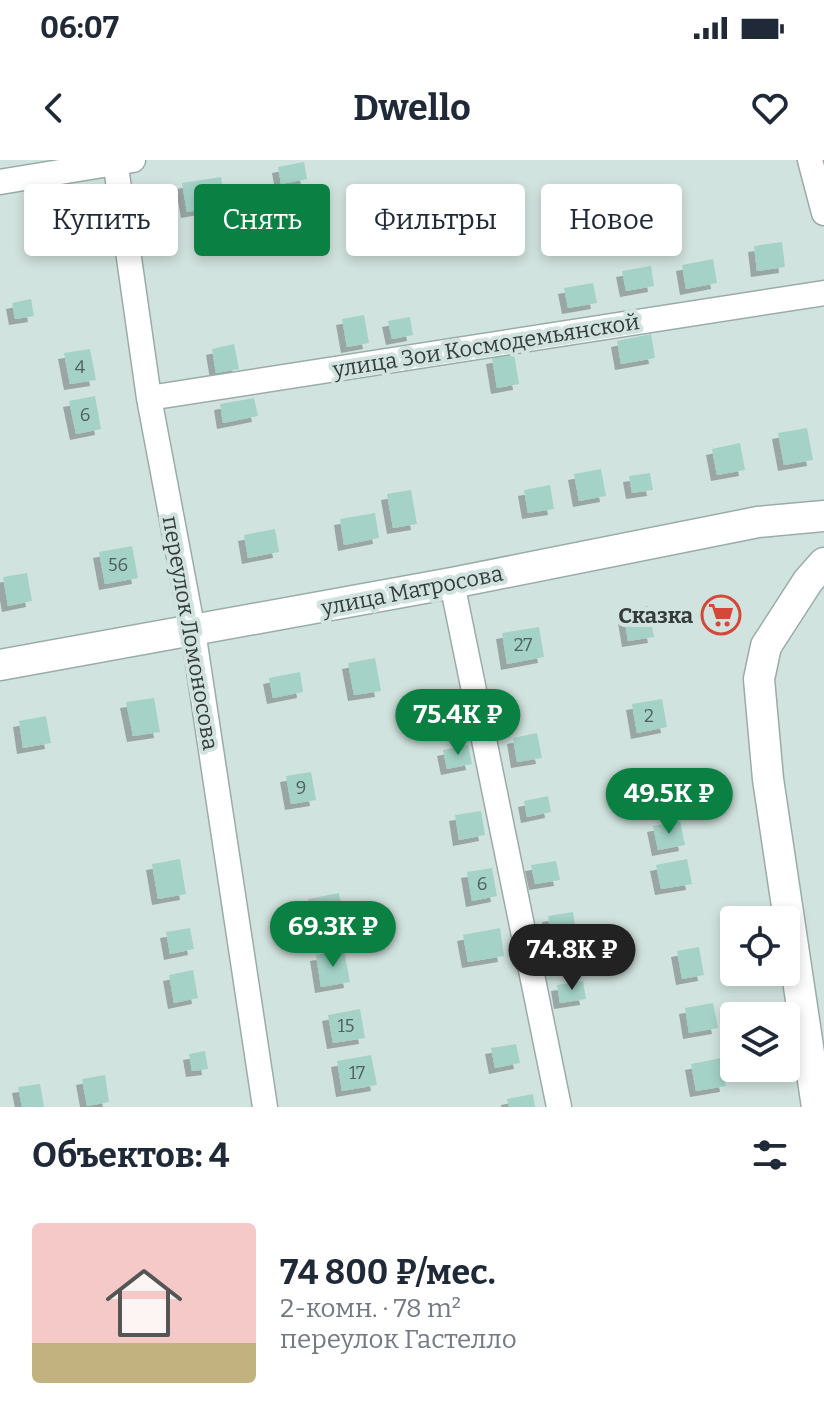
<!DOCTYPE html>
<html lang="ru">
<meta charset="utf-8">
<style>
:root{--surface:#fff;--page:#f2f2f3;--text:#1f2937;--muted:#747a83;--accent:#0b8043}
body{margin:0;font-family:Bitter,serif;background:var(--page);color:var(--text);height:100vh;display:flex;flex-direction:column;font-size:30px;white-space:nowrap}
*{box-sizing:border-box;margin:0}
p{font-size:26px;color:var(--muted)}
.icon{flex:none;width:44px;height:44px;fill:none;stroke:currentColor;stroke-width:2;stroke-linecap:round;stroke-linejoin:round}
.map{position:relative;height:947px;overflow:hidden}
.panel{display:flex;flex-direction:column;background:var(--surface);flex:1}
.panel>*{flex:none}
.top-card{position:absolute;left:24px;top:24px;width:776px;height:72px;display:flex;gap:16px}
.fabs{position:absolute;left:720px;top:746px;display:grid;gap:16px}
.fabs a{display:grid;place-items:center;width:80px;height:80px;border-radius:8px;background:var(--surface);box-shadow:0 4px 12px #0003;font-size:40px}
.price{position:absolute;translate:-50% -68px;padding:0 18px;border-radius:28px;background:var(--accent);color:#fff;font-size:26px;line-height:52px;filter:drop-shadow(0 2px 4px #0008)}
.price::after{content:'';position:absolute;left:50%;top:48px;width:24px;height:18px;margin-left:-12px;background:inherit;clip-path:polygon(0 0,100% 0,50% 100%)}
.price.current{background:#222;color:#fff}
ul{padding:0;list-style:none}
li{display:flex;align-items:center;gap:24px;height:200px;padding:0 32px}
li span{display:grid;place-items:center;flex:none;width:224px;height:160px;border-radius:8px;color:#555}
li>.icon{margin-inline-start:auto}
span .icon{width:96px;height:96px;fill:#fffc;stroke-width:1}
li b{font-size:34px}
h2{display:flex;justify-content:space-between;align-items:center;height:96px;padding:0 32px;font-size:34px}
.tag{padding:0 28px;border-radius:8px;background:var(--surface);box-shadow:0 4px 12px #0003;font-size:28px;line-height:72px}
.tag.current{background:var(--accent);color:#fff}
.status{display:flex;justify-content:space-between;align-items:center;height:56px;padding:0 40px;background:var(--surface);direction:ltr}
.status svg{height:22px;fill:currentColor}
header{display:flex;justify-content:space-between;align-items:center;height:104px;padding:0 32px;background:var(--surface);font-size:36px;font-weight:700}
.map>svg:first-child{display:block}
.building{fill:#a4d2c7;filter:url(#shadow)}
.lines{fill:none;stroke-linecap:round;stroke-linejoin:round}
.minor-casing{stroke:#9baca8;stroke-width:27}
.tertiary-casing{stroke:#9baca8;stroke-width:33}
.minor{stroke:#fff;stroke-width:24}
.tertiary{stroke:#fff;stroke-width:30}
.labels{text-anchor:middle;stroke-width:8;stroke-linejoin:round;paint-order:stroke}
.number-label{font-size:18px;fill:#51625e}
.street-label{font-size:22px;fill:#353c3b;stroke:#d1e3de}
.poi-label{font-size:22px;font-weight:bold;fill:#353c3b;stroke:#d1e3de;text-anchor:end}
</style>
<div class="status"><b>06:07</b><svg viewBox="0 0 49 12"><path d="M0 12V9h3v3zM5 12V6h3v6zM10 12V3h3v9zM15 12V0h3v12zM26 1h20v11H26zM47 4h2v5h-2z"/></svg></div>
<header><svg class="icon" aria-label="back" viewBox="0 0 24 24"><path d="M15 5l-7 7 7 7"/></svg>Dwello<svg class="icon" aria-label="heart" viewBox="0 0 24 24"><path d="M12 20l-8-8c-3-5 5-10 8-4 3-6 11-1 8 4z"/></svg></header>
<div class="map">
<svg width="824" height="947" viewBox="0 0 824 947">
<defs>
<filter id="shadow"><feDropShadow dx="-6" dy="6" stdDeviation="0" flood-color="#0004"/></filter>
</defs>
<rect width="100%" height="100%" fill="#d1e3de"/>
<path class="building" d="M304,2L307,19L281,24L278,7Z
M221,17L226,45L187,52L182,23Z
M66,42L69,61L33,68L30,48Z
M782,82L785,107L757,111L754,86Z
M713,99L717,123L686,129L682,105Z
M651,106L654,126L626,131L622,111Z
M593,123L597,143L568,148L564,128Z
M31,139L34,156L15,159L12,143Z
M364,155L369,183L347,187L342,159Z
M410,157L413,175L392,179L388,161Z
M651,174L655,198L621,204L617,181Z
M234,184L239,209L216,213L212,189Z
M90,189L96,220L70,224L64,193Z
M514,194L519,224L497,228L492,198Z
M95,236L101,269L76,274L69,241Z
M254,238L258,256L223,263L220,244Z
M807,268L813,300L784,305L778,273Z
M740,283L745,310L717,315L712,289Z
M601,309L606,336L579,341L574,314Z
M650,313L653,330L632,333L629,316Z
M550,325L554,349L528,353L524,330Z
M411,330L417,364L393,368L387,334Z
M375,353L379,378L344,385L340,359Z
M275,369L279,392L248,398L244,375Z
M132,386L138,418L105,424L99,392Z
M27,413L32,441L8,446L3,417Z
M648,446L654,477L628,481L623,451Z
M729,448L731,460L712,463L710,451Z
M539,467L544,497L507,504L502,473Z
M375,498L381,531L354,535L348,503Z
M300,512L303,532L273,538L269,518Z
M154,538L160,572L133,576L126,542Z
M662,539L667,567L637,573L632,544Z
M46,556L51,583L23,588L19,561Z
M537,573L542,598L517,602L513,578Z
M468,585L472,604L447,609L443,590Z
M311,612L316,640L291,644L286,616Z
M548,636L551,652L527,657L524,641Z
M481,651L485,675L459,680L455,655Z
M680,661L685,685L658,690L653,666Z
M180,699L186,734L158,739L152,704Z
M687,699L692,724L661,729L656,705Z
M556,701L560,720L535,724L531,705Z
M492,708L497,736L472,741L467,712Z
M339,733L344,761L313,766L308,739Z
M573,752L576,771L551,776L548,756Z
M190,768L194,789L170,794L166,772Z
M500,768L504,796L468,802L463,775Z
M699,787L704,815L682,819L677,791Z
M344,790L350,822L321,827L316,795Z
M193,810L198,838L174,843L169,815Z
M583,821L586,839L560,843L557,825Z
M713,843L718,868L689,873L685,848Z
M360,849L365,878L333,883L328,855Z
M516,884L520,903L495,908L491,888Z
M205,891L208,909L192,911L189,894Z
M371,895L377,925L342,931L337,901Z
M721,898L726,926L696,931L691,904Z
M105,915L109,942L87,946L82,919Z
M40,924L44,947H22L18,927Z
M533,934L535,947H509L507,939Z"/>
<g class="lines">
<g class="minor-casing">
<path id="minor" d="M115,0L149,238L193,471L265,947
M810,0L824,53
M0,22L133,0
M149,238L824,133
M452,423L559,947"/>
</g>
<g class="tertiary-casing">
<path id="tertiary" d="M0,505L452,423L758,362L824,356
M817,947L768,619L759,519L766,486L808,421L824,403"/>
</g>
<use href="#minor" class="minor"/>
<use href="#tertiary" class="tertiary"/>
</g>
<defs>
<g id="supermarket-ring" transform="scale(2)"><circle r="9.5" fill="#d1e3de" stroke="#d54739" stroke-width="1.5"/><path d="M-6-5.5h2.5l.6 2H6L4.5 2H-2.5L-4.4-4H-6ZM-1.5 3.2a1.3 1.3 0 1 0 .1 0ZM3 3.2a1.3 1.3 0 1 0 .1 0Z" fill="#d54739"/></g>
</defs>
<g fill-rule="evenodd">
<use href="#supermarket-ring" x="721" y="455"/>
</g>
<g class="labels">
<g class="number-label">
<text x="80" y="213">4</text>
<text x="85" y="261">6</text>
<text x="118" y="411">56</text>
<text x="523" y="491">27</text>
<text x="649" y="562">2</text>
<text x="301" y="634">9</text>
<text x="482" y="730">6</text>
<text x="346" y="872">15</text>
<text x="357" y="919">17</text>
</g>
<g class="street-label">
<text transform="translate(486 185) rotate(-9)" y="8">улица Зои Космодемьянской</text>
<text transform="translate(412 430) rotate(-11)" y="8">улица Матросова</text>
<text transform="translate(191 473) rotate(80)" y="8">переулок Ломоносова</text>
</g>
<g class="poi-label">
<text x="693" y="463">Сказка</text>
</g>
</g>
</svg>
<div class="fabs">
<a><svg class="icon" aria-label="locate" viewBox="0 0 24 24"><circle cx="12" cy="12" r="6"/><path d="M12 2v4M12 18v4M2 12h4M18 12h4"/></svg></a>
<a><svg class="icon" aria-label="layers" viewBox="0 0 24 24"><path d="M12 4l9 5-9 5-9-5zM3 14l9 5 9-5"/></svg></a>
</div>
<b class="price" style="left:458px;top:597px">75.4K ₽</b>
<b class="price" style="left:669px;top:676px">49.5K ₽</b>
<b class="price" style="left:333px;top:809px">69.3K ₽</b>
<b class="price current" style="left:572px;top:832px">74.8K ₽</b>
<div class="top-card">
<a class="tag">Купить</a>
<a class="tag current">Снять</a>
<a class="tag">Фильтры</a>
<a class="tag">Новое</a>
</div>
</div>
<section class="panel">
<h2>Объектов: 4<svg class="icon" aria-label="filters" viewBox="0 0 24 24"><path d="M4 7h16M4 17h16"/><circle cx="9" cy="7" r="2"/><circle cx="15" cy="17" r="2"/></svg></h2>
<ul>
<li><span style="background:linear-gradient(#f6c9c9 75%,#c2b280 0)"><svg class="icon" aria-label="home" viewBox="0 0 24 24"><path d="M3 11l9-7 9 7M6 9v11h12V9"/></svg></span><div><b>74 800 ₽/мес.</b><p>2-комн. · 78 m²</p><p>переулок Гастелло</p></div></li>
</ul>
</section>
